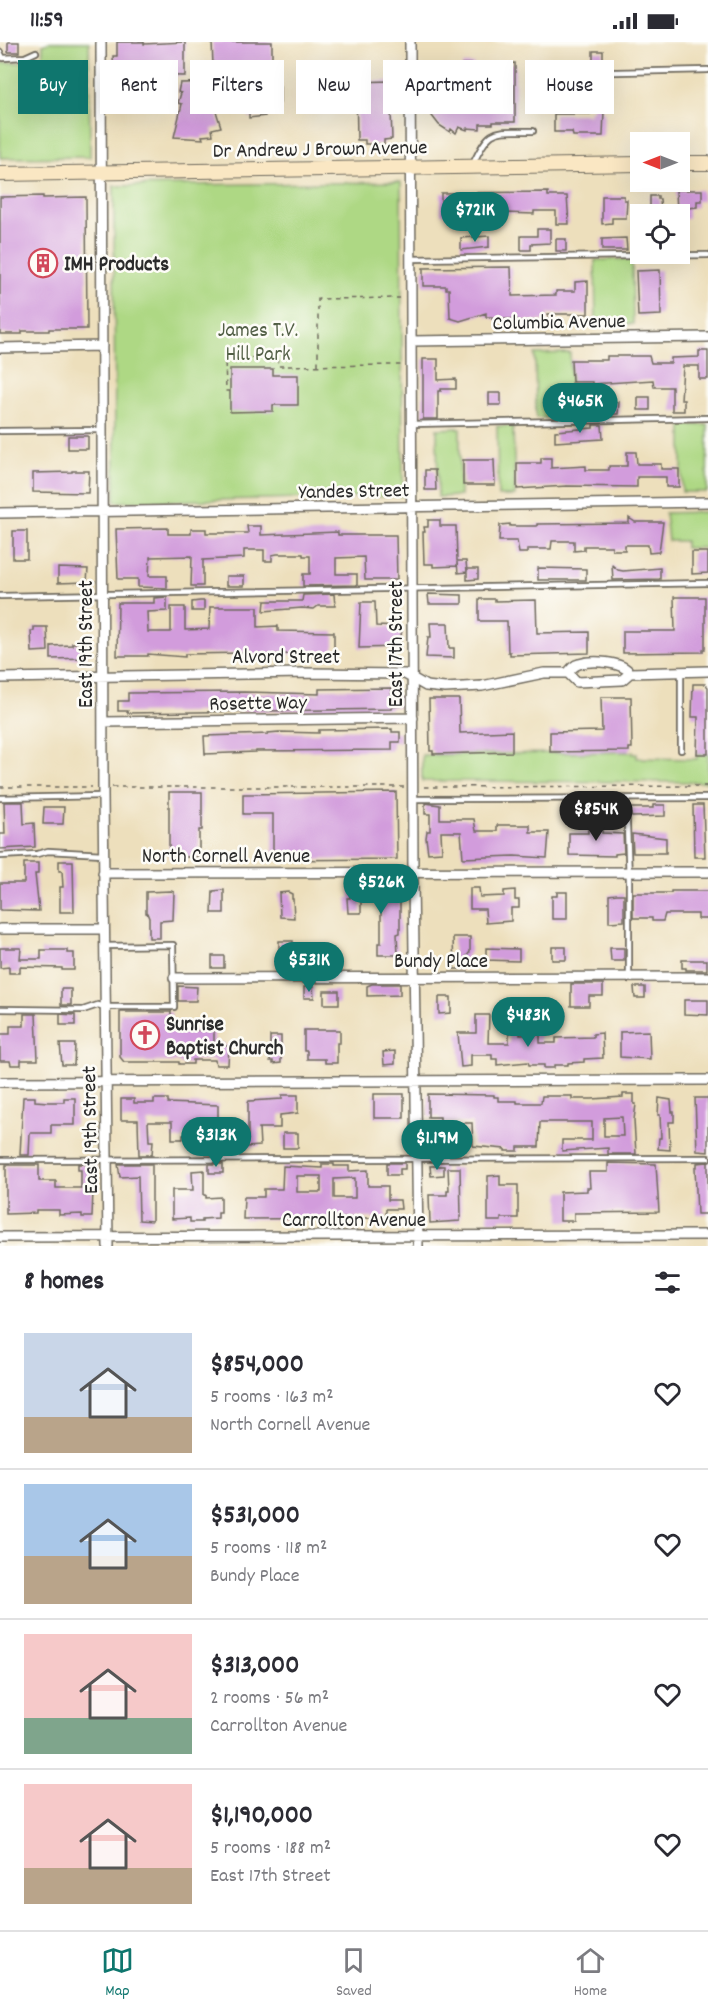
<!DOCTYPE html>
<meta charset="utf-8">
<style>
:root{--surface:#fff;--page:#f2f2f3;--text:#2b2b33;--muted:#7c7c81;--line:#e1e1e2;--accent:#0f766e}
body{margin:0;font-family:Dekko,sans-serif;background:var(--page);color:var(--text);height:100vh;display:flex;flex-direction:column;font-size:22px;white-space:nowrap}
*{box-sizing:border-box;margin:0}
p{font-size:20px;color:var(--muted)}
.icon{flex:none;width:33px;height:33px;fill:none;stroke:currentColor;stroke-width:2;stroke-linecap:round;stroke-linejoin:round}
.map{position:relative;height:1204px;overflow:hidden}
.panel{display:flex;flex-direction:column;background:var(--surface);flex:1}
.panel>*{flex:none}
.guide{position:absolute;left:18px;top:18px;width:672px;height:54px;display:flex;gap:12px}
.needle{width:39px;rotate:270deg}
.buttons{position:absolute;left:630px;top:90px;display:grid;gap:12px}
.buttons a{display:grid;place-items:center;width:60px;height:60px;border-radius:0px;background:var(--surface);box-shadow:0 6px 24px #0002;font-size:30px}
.price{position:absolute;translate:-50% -51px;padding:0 14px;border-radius:21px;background:var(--accent);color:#fff;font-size:20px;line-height:39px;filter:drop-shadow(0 2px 3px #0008)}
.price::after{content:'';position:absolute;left:50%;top:36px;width:18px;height:14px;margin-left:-9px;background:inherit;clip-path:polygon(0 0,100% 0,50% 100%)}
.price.current{background:#222;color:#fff}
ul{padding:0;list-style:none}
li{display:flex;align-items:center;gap:18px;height:150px;padding:0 24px}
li+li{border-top:2px solid var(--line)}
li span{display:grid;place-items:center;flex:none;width:168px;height:120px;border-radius:0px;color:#555}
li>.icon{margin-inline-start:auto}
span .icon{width:72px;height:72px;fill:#fffc;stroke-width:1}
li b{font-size:26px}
h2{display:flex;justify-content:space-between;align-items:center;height:72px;padding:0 24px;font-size:26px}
.chip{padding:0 21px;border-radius:0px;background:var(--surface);box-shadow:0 6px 24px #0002;font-size:21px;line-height:54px}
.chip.current{background:var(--accent);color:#fff}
.status{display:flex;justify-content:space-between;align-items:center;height:42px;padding:0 30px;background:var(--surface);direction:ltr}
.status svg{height:16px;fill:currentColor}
.tabs{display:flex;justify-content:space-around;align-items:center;height:84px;border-top:2px solid var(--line);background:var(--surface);font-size:16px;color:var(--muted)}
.tabs a{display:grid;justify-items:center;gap:3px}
.tabs .current{color:var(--accent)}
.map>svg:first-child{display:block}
.green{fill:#aed884;stroke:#6c8258;stroke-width:1.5}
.building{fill:#d29cdc;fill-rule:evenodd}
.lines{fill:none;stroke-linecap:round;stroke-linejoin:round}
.lane-casing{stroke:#6f6a5e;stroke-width:8}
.street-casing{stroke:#6f6a5e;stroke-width:12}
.secondary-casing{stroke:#6f6a5e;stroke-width:16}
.path{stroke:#6f6a5e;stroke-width:1.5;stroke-dasharray:4.5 4.5;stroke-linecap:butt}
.lane{stroke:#fff;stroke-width:4.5}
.street{stroke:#fff;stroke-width:9}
.secondary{stroke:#fae7c3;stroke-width:14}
.labels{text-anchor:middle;stroke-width:5;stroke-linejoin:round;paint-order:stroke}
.street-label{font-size:21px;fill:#2b2b2b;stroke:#fdfcf7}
.poi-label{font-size:21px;font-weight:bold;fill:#2b2b2b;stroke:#fdfcf7;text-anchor:start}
.park-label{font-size:21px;fill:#525f46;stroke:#fdfcf7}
</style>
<div class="status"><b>11:59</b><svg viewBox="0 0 49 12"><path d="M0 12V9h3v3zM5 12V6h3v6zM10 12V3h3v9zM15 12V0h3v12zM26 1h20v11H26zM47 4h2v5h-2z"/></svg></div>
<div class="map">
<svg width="708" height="1204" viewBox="0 0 708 1204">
<rect width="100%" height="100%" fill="#fdfcf7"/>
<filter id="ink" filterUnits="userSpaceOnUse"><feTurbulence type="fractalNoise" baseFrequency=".0167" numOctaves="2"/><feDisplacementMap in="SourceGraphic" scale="12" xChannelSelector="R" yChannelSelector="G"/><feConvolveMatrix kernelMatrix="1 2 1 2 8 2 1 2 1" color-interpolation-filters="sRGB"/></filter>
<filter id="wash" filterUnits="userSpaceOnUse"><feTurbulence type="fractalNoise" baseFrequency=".008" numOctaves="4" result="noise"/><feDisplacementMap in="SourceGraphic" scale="24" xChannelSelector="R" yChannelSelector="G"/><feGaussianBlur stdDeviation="1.35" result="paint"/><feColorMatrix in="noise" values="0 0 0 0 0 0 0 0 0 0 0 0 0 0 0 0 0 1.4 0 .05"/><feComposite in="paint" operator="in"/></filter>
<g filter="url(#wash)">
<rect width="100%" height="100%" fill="#eddfbc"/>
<path class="green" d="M48,0H89L90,115L0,116V21L35,20L43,16V2Z
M401,140L403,454L115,460L114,144Z
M632,217L633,282H596L595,218Z
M570,311L571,375L536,376L535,312Z
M682,383H708L707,450H682Z
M497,384H513L515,454H498Z
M460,386V454L438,455L437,387Z
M705,470L708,473V506H685V499H668L665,471Z
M633,710V712H637V716L697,717V712H708V740L422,739V713Z"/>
<g id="blocks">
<path class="building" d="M8,0H19V10H8Z
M117,0H144V2L185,0V34L114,33L113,14H117Z
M212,0H272V22H252L264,44H280V61H265V74L249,76V60L230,61L215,66L221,85L212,87L213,93L202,94L203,97L174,95L182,62L178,61L181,51L178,50L180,41L226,40L238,22L213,23Z
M593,9H603V20H593Z
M515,21V80H493V82H480V87L467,86V88L459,85L456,91L451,87L450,90L439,83L429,70L431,69L429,64L435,61L432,54L434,53L432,41H437V27H463L462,22H474V27H501V22Z
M390,39L392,97L384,98V102H365V98H357L356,40Z
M601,63V69H604L603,94H573L572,90H554V72H590L589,69H592V64Z
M676,148H702V159H697V165L688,166V177H680V172H677Z
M548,150V154H567L569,182H556V169H534V172L505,171V173H486V176H475V173L446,175V172H441V151Z
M43,154V156L86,155L87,287H49V289H22V292H0V155Z
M602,154H624V158H627L626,176H612V181L602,182Z
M650,154H658V157H660L661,172H650Z
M537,187H550V201L531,202V208H521V194H537Z
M489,194V205L461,208V196Z
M626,196L627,208H602V197Z
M556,197H566V209H556Z
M511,225L512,254L556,253V249H575V240L588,239V272H548V279H517V277H492V275H486V271L460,279L450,276L449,247H446V244H423V226Z
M660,228L661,273L638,274L636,229Z
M699,309H708V337H699V324H683L681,358H684V369H672V345H654L653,338L592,342V340H572L571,318H607V314H649L651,321H671V316L699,315Z
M423,317H438V338L456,337V347H441V349H438V377H423Z
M230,327H273V333H298V363H273V369L230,370Z
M489,351H501V363H489Z
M592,355H604V360H619L618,372H604V374H593V370H574V360H592Z
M638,355H650V368H638Z
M593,383H602L603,397L555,400V389L593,386Z
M68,394H88V407H68Z
M627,410H636L637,422H661V427H679V445H666V435H637V445L567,444L517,447V421H541V416H551V426L586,424V428H609V424H627Z
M463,418H494L495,443H463Z
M425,428H435L436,448H425Z
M72,429H89L88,451L33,450V431L72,430Z
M629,476L635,480H663L659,510L649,511L648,503H625V508H612V504H584V508L574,509V499H552L551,507H527V511H519L517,499H499L500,483L510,482V484H537V482L629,481Z
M428,478H440V484H456L457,519H466L467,530L458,531L457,520V524L433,525V522H424L423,490H425L424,485H428Z
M247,484H261V493L338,490V493H396L397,538H365L364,515L336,516V532H357V543L303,544V532H310V514H303V512H277L272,513V519H264V508H244V516L203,518V544H191L192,514L150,515L149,534H167V546L138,545V537H118L116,487L168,486V492H191V487H206V491H248Z
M13,489H27V517H13Z
M692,510H708V531L692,532Z
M612,523L618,528L623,529L660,526V537L613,538Z
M58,526L88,527L87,540L58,541Z
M538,526L586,527V538H538Z
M467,527H478V537L467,538Z
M226,534H244V544H226Z
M334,552L335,564H318L314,567L302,566L264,569L265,559H302L303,553Z
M428,552L462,553V562H429Z
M167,555V569L147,570L148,590H171V565H185V588L209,587L210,565H258V585L278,584V589L334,590V613L282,612L247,615V611L185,612V615L148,612V614H117L118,561H154V556Z
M674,555H705V607H703V610L623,611V589H675Z
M479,557H495V559L536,558L537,591L589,590V611L510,613V610H508L507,579H479Z
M200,559H204V569H192V560Z
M361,560H375L376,584L402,585L400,605L359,606Z
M430,581H448L449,606H454V616L426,615L428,595H431Z
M34,585H47L48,609L32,610L31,589H34Z
M72,601H87V616L51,617V604L72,603Z
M693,642H705L708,645V712H697L698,675H692Z
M391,646V654H400V664L391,665V667L128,671V669H118V659H128V651L244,650L319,652V647Z
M601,655H631L632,706H629V709L550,710V690L602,689Z
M429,657H459L460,691L512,689V710L433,712V709H430Z
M392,687V690H400V700H392V708L256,709V710L205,712L204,694L268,692V691L279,690L319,691V688Z
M169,750H202V788H199V815H169Z
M396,750L397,817L273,818V772H243V752Z
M4,760H23L24,782L34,781L35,805L0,807V792H5Z
M425,761L440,763V777H474L476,789H497V783H530V790H549L547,816L514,814L463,816L461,790H441L442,810L428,811L426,796L427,789H430V772H425Z
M608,763H620L622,774H608Z
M653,763H665V774L632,775L631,774V766H653Z
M693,763H703L705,815H694Z
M44,765H64L63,782H43Z
M602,778V791L623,792L624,811L615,812V814L569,813V791H588V779Z
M632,792L666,796V811H633Z
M59,819H73L74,870H60V845H63L62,829H59Z
M24,821H38V832H35L39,869L0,868V841H24Z
M374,845V847H400V891L397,892L398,912L395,913H378V901H381V856H361V871H348L347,856H350V847Z
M470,846H479L480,855L504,854V849L515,848V858H519V866H511V879L486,881L485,867H470Z
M224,848V871H212L213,849Z
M171,849L174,850L173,878L160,879V896H149V876L147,871H146V850Z
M671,849H708V877H698V872H665L663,879H652V876H633V851H671Z
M288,850L292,852V857H293L294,876L280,875L279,851Z
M557,850H567V877H552V854H557Z
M617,852H624V879L609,880V853Z
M453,895H470V910L466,915V927H454Z
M279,899H293L294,926H285V909H279Z
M552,905H566V918H552Z
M0,906H21L20,917H41V908H67V911H74V928H62V926L20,925V931H9V925L0,926Z
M323,906V909H327V927L326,929H314L313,907Z
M486,906L519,907V919L486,918Z
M610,906H624V919H611Z
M212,914H224V926H212Z
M682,918H707V928H686V926H682Z
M372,942H400V953L367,954V944Z
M571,942H603V954H589V964H571Z
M178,944L197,945L196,959H178Z
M304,945H313L314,956H304Z
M634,945H645V956H635Z
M61,947H71V963H61Z
M324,949H339V962H324Z
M439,955H451V971L439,972Z
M684,958H708V973L684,972Z
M120,970H171V987L214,989V1002L224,1001V1004H229L228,1023H216L215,1018H193V1022H179V1020H124L120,1015Z
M24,972H36L38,1018H21V1023H11L10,1019H0V992H10V984H24Z
M60,972L75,973V983H60Z
M476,973H489L488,1001H509V984H520V993L540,992V1001H556V996L593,995V992L602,991L603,1016L584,1017V1020L568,1021V1023H554V1026H544V1023H529L528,1020L497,1023V1017H492V1013H471V1024L461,1025L458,991H476Z
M304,988H340V1001H337V1021H325V1017H307V1009H304Z
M649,989L650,1017L620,1015V990Z
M270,994H281V1021L273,1022V1019H270Z
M60,1002H75L74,1023H62Z
M395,1009V1022L384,1023L383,1010Z
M374,1052H404V1076H374Z
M428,1052L494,1053V1055H498V1059H517V1061H541L542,1054H572V1057H592L623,1055V1052H634V1062H636L634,1078L636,1112H608V1106L562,1109V1098H592V1080H540L539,1105H518V1109H505V1107L473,1104L472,1081H440V1075H428ZM622,1075L623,1094H604V1076Z
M282,1053H298V1071L280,1073V1086H259L260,1104L246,1105L245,1094H248V1061L249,1059L282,1057Z
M23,1055H35V1059L48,1060H64V1056H75V1083H51V1091H30L29,1113H20Z
M659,1056L671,1058L672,1070H674V1080H669L670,1108L658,1107L659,1096H661L660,1073H658Z
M695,1056H708V1110L697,1109Z
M121,1057H134V1061H154V1057H168V1061L218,1063V1082L221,1085L218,1088V1094L183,1093V1097H172V1080H148L149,1099H153L152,1113H139L138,1078H121Z
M283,1091H298V1106H283Z
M708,1120V1169L707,1172H697L695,1125H697V1121Z
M387,1121H405V1127H400V1133H387Z
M608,1121L656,1122L659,1170L574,1171V1179H560V1150L587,1149V1146H590L589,1130H608Z
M78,1122H96V1128H90V1149L93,1148L92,1175H82V1172L59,1173V1168H36V1171L6,1172V1123H39V1139H56V1146H81V1128H78Z
M118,1122H152V1179L139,1178L138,1134L120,1135Z
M209,1122H223V1131H209Z
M322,1122H334V1124H349V1129L368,1128V1144H388V1158H400L401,1167H386V1178H373V1176L243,1177L244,1155H264V1147H282L283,1124L322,1126ZM297,1134H321V1150H297ZM355,1136V1156H334V1137Z
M430,1124H444V1133L431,1134Z
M448,1126H460L461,1174H460V1179L430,1181L429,1153H447V1148H449Z
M204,1128V1153H206V1156L221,1155V1170H218V1176L202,1177V1180H190V1176L172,1177V1148H193L192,1129Z
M500,1133V1143H518V1176H501V1179H488V1134Z"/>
</g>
</g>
<g filter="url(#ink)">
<use href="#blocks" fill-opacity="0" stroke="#6f6a5e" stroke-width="1.5"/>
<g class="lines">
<g class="lane-casing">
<path id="lane" d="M0,10L3,16L25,15L36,10
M559,28L571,31L708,28
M473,122C491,83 494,90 533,89
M411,217L708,213
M412,382L708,376
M0,389L103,388
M0,554L708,541
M681,630V708
M0,756L103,754
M413,757L708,756
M626,757L629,838V935
M0,814L37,812L48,809L103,812
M0,967L83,968L98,963L105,965H174L173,903L104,904
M0,1118L708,1116"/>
</g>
<g class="street-casing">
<path id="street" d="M101,0L103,754L108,1204
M410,0L413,838L418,1204
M411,299L708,295
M0,306L102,304
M0,471L708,460
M568,631C571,627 574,623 579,622C592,618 622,619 630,631
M0,636L303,631L405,632L426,644L445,646L482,644L544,631H568L577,640L622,638L630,631L708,629
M103,680L413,676
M103,831L708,830
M0,887H104
M174,936L708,935
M0,1040L708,1038
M0,1195L708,1193"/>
</g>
<g class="secondary-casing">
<path id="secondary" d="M680,121H708
M0,132L640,122"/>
</g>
<path class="path" d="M318,323V257L400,256
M230,349H226L225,316L277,315L278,324L401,323
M0,745H92
M112,745H404
M424,745L708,744"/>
<use href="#lane" class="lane"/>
<use href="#street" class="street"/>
<use href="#secondary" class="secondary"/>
</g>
</g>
<defs>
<g id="building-ring" transform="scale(1.5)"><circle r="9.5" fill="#fdfcf7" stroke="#d1495b" stroke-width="1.5"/><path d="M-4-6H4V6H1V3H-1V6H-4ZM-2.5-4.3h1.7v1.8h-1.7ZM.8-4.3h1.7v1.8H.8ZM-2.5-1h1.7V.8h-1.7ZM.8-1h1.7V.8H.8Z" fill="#d1495b"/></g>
<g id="church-ring" transform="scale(1.5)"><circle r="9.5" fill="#fdfcf7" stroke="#d1495b" stroke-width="1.5"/><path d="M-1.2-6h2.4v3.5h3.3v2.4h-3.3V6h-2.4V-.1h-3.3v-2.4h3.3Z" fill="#d1495b"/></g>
</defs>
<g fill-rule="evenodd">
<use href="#building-ring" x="43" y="221"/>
<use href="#church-ring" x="145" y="993"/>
</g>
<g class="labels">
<g class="street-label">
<text transform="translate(320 106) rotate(-1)" y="7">Dr Andrew J Brown Avenue</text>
<text transform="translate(559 279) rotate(-1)" y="7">Columbia Avenue</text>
<text transform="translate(354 448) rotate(-1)" y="7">Yandes Street</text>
<text transform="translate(85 602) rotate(-90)" y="7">East 19th Street</text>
<text transform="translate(395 602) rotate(-90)" y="7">East 17th Street</text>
<text x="286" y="621">Alvord Street</text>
<text transform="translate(258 660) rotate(-1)" y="7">Rosette Way</text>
<text x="226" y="820">North Cornell Avenue</text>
<text x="441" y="925">Bundy Place</text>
<text transform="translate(89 1088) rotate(-91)" y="7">East 19th Street</text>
<text x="354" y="1184">Carrollton Avenue</text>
</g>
<g class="poi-label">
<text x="64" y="228">IMH Products</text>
<text x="166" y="988">Sunrise<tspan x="166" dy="24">Baptist Church</tspan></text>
</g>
<g class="park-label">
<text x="258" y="294">James T.V.<tspan x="258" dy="24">Hill Park</tspan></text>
</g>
</g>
</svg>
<div class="buttons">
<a><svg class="needle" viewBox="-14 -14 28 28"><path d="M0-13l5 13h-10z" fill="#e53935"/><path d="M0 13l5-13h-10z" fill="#7c7c81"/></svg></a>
<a><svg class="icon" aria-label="locate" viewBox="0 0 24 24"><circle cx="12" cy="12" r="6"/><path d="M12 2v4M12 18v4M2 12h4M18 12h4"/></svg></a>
</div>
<b class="price" style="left:475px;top:201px">$721K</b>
<b class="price" style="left:580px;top:392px">$465K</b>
<b class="price current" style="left:596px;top:800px">$854K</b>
<b class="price" style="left:381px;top:873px">$526K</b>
<b class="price" style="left:309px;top:951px">$531K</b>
<b class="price" style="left:528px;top:1006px">$483K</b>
<b class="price" style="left:216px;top:1126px">$313K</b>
<b class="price" style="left:437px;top:1129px">$1.19M</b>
<div class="guide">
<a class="chip current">Buy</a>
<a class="chip">Rent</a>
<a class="chip">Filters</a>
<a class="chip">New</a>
<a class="chip">Apartment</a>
<a class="chip">House</a>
</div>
</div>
<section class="panel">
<h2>8 homes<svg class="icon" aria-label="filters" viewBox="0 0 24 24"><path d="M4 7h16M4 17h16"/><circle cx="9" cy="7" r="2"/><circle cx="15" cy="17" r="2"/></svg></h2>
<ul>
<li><span style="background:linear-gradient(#c9d6e8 70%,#b9a48a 0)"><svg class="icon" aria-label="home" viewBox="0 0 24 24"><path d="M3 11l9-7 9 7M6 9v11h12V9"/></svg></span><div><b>$854,000</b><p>5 rooms · 163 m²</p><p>North Cornell Avenue</p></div><svg class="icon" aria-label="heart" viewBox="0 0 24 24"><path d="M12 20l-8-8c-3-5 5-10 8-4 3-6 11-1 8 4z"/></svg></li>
<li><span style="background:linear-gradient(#a9c7e8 60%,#b9a48a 0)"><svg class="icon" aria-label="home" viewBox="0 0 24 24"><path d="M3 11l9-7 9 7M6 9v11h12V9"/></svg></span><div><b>$531,000</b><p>5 rooms · 118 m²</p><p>Bundy Place</p></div><svg class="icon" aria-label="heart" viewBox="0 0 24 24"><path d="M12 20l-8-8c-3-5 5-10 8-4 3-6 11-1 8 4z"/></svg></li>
<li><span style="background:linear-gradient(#f6c9c9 70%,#7fa58c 0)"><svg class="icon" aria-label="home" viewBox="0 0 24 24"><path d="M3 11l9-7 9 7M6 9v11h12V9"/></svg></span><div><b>$313,000</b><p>2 rooms · 56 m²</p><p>Carrollton Avenue</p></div><svg class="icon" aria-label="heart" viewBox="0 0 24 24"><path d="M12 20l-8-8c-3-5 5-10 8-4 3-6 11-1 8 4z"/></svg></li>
<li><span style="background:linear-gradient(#f6c9c9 70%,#b9a48a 0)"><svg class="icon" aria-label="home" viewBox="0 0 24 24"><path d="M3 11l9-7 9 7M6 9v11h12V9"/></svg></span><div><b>$1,190,000</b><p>5 rooms · 188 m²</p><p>East 17th Street</p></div><svg class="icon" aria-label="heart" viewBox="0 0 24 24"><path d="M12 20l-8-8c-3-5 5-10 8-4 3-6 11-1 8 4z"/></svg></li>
</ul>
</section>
<nav class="tabs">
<a class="current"><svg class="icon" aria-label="map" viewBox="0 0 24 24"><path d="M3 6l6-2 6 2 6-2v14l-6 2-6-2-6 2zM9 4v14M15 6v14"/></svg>Map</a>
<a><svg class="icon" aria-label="saved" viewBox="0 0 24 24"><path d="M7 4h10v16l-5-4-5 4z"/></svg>Saved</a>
<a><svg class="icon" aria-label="home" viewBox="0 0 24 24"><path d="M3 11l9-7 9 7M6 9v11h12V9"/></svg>Home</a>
</nav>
